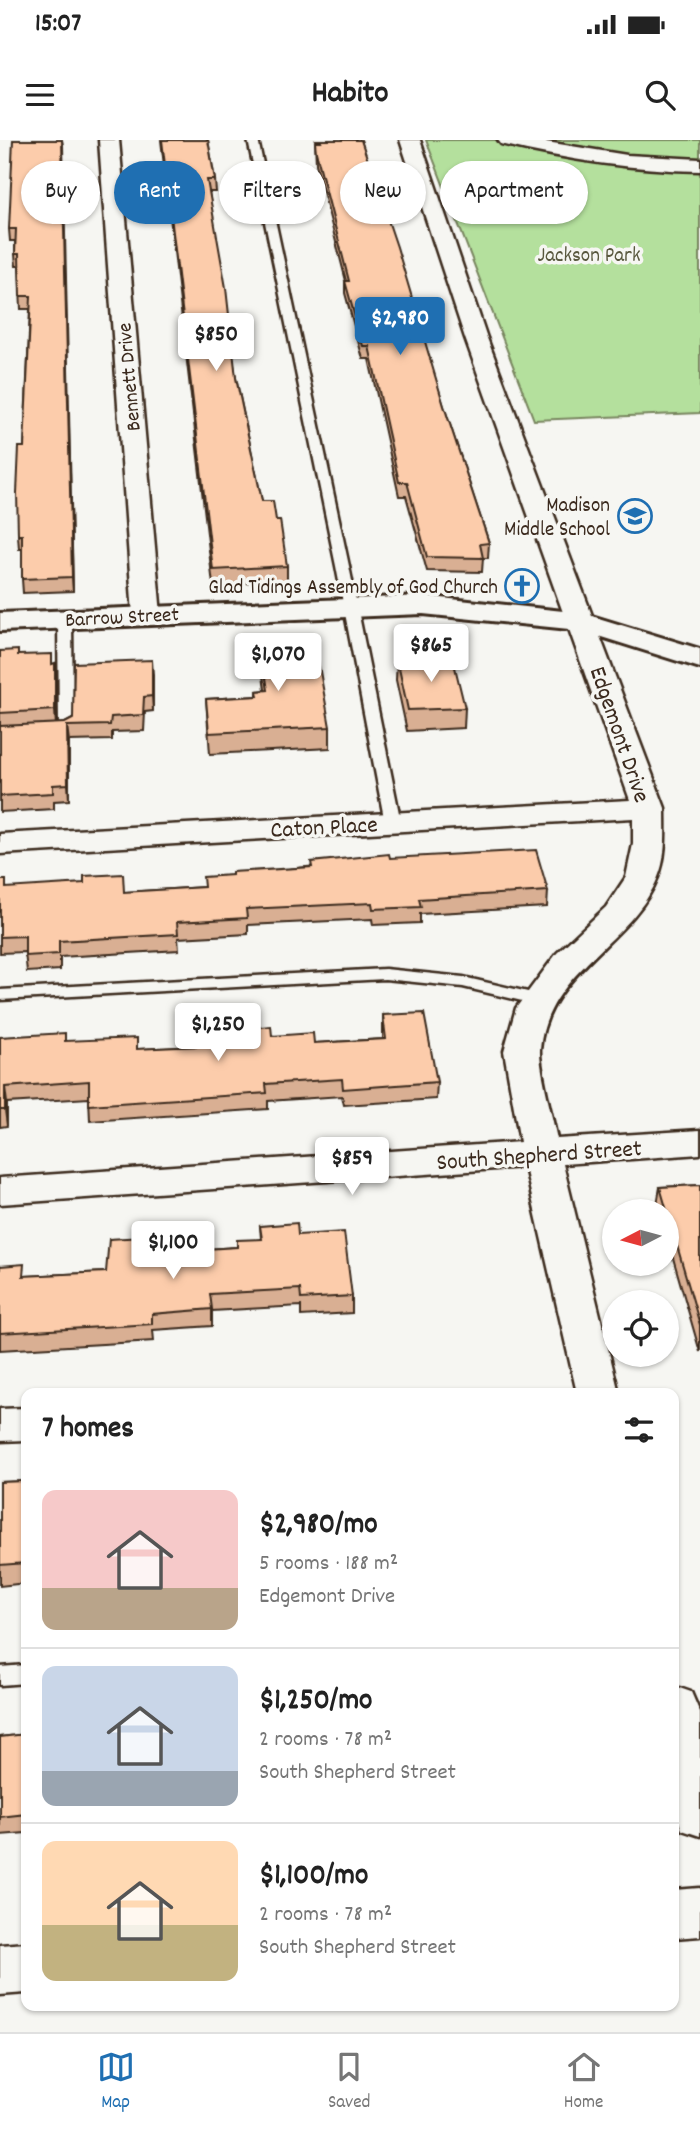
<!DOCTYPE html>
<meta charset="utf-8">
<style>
:root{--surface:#fff;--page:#f2f2f2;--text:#222;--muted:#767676;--line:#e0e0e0;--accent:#1f6fb2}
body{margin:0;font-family:Dekko,sans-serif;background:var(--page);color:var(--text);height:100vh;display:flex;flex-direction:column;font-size:26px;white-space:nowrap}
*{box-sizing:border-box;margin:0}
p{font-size:23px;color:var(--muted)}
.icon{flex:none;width:38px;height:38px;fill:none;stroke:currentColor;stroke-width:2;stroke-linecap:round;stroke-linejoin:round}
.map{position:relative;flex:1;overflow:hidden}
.panel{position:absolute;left:21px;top:1248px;width:658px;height:623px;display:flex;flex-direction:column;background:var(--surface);border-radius:14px;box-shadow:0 2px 5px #0004}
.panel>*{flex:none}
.guide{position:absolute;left:21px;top:21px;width:658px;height:63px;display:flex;gap:14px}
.needle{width:46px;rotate:264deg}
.tools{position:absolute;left:602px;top:1059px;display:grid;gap:14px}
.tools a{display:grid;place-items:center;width:77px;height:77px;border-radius:50%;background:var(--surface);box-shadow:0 2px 5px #0004;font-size:35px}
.price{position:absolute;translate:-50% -60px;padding:0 16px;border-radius:7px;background:#fff;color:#222;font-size:23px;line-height:46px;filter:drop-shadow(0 2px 4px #0008)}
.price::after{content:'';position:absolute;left:50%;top:42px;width:21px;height:16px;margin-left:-10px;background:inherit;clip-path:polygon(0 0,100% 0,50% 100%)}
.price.current{background:var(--accent);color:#fff}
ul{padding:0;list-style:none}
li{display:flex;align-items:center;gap:21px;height:175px;padding:0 21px}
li+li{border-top:2px solid var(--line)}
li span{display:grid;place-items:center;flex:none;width:196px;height:140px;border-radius:14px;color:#555}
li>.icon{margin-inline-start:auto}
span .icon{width:84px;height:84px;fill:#fffc;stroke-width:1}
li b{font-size:30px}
h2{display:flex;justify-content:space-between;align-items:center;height:84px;padding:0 21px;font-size:30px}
.chip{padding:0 24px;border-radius:32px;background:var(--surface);box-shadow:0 2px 5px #0004;font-size:24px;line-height:63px}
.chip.current{background:var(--accent);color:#fff}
.status{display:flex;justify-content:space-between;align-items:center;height:49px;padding:0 35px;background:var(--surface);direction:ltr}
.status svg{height:19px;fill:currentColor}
header{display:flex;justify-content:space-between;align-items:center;height:91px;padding:0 21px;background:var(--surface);font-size:32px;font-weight:700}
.menu{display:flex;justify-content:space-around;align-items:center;height:98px;border-top:2px solid var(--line);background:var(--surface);font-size:19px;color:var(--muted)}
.menu a{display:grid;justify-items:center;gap:4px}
.menu .current{color:var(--accent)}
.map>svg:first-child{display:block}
.green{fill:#b4e09d;stroke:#78855e;stroke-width:2}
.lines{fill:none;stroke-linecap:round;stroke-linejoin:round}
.service-casing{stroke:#3b2a1e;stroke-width:5}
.minor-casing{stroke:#3b2a1e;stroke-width:5}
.tertiary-casing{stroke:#3b2a1e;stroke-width:6}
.service{fill:#f6f6f2;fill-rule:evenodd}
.minor{fill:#f6f6f2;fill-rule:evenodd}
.tertiary{fill:#f6f6f2;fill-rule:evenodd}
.wall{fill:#d9af93;stroke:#3b2a1e;stroke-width:2}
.shaded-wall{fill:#b08f78;stroke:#3b2a1e;stroke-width:2}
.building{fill:#fcccab;stroke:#3b2a1e;stroke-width:2}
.labels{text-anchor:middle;stroke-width:7;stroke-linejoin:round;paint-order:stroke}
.far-park-label{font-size:21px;fill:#59583e;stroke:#f6f6f2}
.far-street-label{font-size:21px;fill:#3b2a1e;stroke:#f6f6f2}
.far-poi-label{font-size:21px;fill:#3b2a1e;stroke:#f6f6f2;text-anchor:end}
.street-label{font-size:24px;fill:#3b2a1e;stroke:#f6f6f2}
</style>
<div class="status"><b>15:07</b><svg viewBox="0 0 49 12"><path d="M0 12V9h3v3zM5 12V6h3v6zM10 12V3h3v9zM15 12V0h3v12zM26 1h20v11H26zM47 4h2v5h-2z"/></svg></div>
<header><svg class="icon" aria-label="menu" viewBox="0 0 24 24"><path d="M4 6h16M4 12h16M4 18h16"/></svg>Habito<svg class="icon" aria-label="search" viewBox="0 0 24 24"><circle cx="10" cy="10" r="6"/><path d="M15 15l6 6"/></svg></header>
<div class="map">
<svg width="700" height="1892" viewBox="0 0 700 1892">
<rect width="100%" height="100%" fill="#f6f6f2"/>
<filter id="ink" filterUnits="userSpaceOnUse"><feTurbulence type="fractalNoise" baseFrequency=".0143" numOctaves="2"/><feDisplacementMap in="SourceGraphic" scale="14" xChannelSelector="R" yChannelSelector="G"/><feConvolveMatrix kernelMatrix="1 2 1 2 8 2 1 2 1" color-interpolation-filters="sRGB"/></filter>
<g filter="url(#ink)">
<path class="green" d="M426,0H700V273L534,280Z"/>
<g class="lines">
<g class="service-casing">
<path id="service" d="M248,0H258L349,426L401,683L393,688L385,683L336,426Z
M65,475L72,479L73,592L71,595L52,597L45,593L47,590L59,588L58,479Z
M385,829L463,837L545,856L547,860L539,865L463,847L385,839L0,860V850Z
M26,1525V1543L0,1545V1527Z"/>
</g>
<g class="minor-casing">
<path id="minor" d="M99,0H119L161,475L157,481L147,483L137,481L133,475Z
M400,0H420L487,198L665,668C665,690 667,716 658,737C632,803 546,832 540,910C539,928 553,979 557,999L700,990V1014L563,1024L619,1253H577L525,1027L0,1064V1038L520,1002L504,911L516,868L557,813L606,767L626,737L633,704V678L0,714V694L630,660L465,198Z
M498,0H534L627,15L700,19V31C633,30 567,20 501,4Z
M26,1268V1300L0,1301V1269Z
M674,1546L691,1552L700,1573V1696L682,1690L674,1669Z
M700,1748V1796L674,1798V1750Z
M26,1803V1853L0,1855V1805Z"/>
</g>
<g class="tertiary-casing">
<path id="tertiary" d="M423,456L582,473L700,509V528L579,490L423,474L0,491V473Z"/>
</g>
<use href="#service" class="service"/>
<use href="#minor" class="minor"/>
<use href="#tertiary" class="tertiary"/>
</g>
<path class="wall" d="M62,0L73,451L23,453L22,439V409H19L18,395L24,307L30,169H21L19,126H16L15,114V101H10L9,89Z
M161,0H208L215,40L216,52H209L236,238L262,361L276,380L287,426V441L213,445Z
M316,0H361L444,266L489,403L488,418H483L482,432L427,431L406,356H399L369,219H363L345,153V141H346L316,24L315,2H317Z
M260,500L330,587V608L210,614L206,559L257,556V551L265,550L261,521Z
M0,511L52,524L56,538V584L65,583L153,535V571L145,572L144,591L112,592V600L69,601V660L54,661V669L0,672Z
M397,519L465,568L464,588L407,591L396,540Z
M390,718L548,751L547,767L420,774V783L373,785L372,779L248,785V794L178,798L179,810L60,817V830L27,832L25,812L0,813V740L7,748L124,752L204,747L232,735Z
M383,875L437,942L436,959L344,965L342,956L268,961V969L90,981L89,958L7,963V986L0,987V897L66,901L138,909L219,905L236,898V889L314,903L383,899Z
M700,1045V1212L667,1097V1071H659L657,1065L660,1047Z
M260,1086L298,1095L352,1156V1173L301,1176V1166L212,1171V1186L153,1190L154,1201L0,1210V1126L25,1136L106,1132L144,1113L237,1107L261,1099Z
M26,1341V1443L0,1446V1342Z
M26,1594V1693L0,1695V1597Z"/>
<path class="shaded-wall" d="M62,0L63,5L73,451L72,437Z
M152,520L153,535V571L152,556Z
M55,523L56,538V586L55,570Z
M67,586L69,601V660L68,644Z
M5,947L7,963V986L5,970Z"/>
<path class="building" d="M13,0H62L72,437L22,439V395H18L17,353L19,307H24L31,156H20L19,114H15L16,89H9Z
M162,0H208L215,40H207L226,148L236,238L262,361H273L276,380H280L287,426L213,430Z
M320,0H361L397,107L444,266L489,403L480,404L483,418L427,417L407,342H399L369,206H363L345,141H349L316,12L315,2H321Z
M314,498L330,587L209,593L206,559L258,556L257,551L268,550L260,500Z
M18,510V515L52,514V524L55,523V570L0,573V511Z
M449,517L450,523H454L465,568L408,570L397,519Z
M152,520V556L144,557L143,575L111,577L110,585L67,586L68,644L53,645V653L0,656V586L65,583L73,579L74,523Z
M536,710L548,751L419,759L421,767L373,769L372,763L246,769L247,778L177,782L178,794L59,801V814L25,816V796L0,797V740H6V748L84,743V736L123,734L124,752L204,747L203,737L232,735V732L312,727L311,722L389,714L390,718Z
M424,873L437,942L343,949L342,939L266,944L267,953L89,965V941L5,947V970H0V897L65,893V901L137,898V909L219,905L218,899L237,898L236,889L271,886L272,896L313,893L314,903L386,899L383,875Z
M700,1045V1185L660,1047Z
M297,1083L298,1095L344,1092L352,1156L301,1159L300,1149L210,1154L212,1169L152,1174V1184L0,1193V1126L24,1124L23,1136L106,1132L109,1099L143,1097V1113L237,1107V1100L262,1099L260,1086Z
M26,1341V1423L0,1425V1342Z
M26,1594V1674L0,1677V1597Z"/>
</g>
<defs>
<g id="school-ring" transform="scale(1.75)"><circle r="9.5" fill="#f6f6f2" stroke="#1f6fb2" stroke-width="1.5"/><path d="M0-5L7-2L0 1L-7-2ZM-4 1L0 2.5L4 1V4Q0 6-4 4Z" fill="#1f6fb2"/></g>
<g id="church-ring" transform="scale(1.75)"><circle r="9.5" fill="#f6f6f2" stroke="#1f6fb2" stroke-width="1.5"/><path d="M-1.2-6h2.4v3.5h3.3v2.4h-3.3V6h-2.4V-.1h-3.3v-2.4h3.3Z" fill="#1f6fb2"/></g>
</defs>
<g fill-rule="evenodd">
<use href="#school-ring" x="635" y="376"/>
<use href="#church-ring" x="522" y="446"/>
</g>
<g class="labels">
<g class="far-park-label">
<text x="589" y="121">Jackson Park</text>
</g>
<g class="far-street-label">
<text transform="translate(128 237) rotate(-95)" y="7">Bennett Drive</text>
<text transform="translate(122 476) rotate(-3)" y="7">Barrow Street</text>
</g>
<g class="far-poi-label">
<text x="610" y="371">Madison<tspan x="610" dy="24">Middle School</tspan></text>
<text x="498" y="453">Glad Tidings Assembly of God Church</text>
</g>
<g class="street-label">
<text transform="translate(621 594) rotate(71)" y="8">Edgemont Drive</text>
<text transform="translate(324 686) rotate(-3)" y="8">Caton Place</text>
<text transform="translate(539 1014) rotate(-4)" y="8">South Shepherd Street</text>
</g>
</g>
</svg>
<div class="tools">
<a><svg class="needle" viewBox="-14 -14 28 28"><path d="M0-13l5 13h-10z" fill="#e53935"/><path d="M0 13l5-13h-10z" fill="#767676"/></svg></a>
<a><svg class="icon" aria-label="locate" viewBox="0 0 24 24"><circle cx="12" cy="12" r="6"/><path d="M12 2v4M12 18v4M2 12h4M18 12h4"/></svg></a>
</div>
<b class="price current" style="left:400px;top:217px">$2,980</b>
<b class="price" style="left:216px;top:233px">$850</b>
<b class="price" style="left:431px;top:544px">$865</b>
<b class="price" style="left:278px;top:553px">$1,070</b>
<b class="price" style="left:218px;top:923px">$1,250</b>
<b class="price" style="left:352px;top:1057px">$859</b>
<b class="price" style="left:173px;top:1141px">$1,100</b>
<div class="guide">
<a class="chip">Buy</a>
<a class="chip current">Rent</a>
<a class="chip">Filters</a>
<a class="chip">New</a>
<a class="chip">Apartment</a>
</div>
<section class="panel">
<h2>7 homes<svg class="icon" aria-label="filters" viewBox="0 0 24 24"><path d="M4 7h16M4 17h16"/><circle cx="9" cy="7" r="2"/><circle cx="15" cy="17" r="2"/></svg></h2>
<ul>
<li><span style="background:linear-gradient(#f6c9c9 70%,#b9a48a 0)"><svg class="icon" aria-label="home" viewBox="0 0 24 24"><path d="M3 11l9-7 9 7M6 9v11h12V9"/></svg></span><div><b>$2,980/mo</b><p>5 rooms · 188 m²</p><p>Edgemont Drive</p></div></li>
<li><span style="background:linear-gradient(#c9d6e8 75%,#9aa5b1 0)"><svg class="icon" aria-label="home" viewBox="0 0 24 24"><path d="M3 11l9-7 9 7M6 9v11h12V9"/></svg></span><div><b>$1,250/mo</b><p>2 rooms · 78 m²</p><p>South Shepherd Street</p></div></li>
<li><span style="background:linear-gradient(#ffd9b3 60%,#c2b280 0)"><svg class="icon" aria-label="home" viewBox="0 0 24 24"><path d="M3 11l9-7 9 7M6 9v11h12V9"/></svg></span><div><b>$1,100/mo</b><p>2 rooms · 78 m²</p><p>South Shepherd Street</p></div></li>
</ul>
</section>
</div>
<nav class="menu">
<a class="current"><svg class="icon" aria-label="map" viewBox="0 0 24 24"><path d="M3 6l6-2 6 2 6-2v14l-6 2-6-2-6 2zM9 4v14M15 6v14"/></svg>Map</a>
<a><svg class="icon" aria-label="saved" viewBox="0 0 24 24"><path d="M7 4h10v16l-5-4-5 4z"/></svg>Saved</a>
<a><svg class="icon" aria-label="home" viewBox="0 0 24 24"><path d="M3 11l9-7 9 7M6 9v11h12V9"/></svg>Home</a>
</nav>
